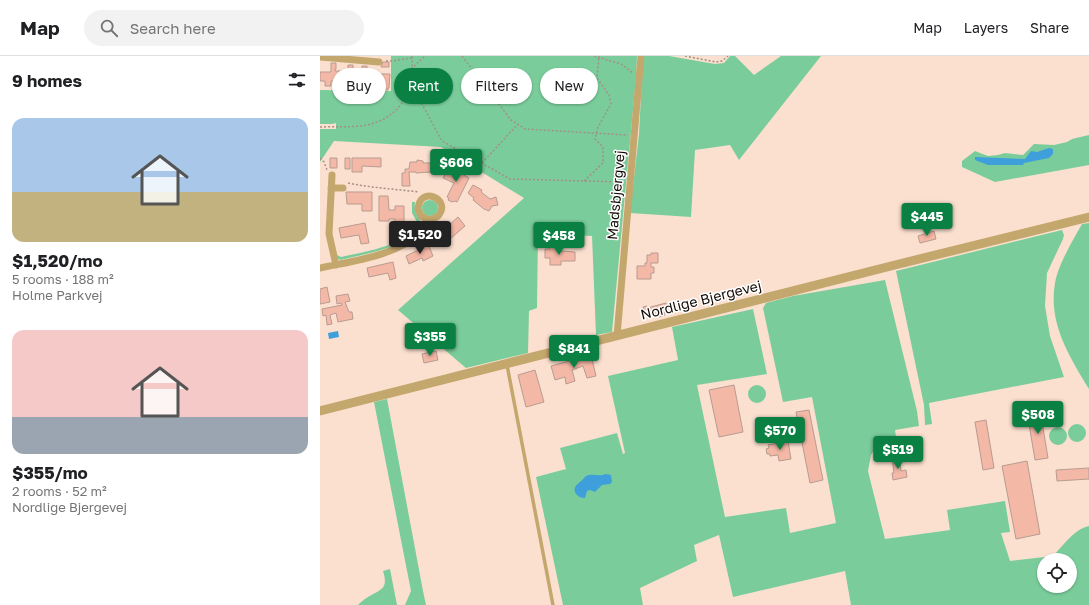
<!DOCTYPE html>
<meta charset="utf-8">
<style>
:root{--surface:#fff;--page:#f2f2f2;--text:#202124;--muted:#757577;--line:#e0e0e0;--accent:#0b8043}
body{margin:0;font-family:"Golos Text",sans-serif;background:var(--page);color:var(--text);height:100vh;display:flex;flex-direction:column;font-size:15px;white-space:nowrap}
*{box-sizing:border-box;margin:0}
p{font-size:13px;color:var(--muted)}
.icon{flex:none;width:22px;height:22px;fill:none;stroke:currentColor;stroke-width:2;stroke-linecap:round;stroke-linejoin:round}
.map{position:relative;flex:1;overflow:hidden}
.drawer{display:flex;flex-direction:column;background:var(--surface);width:320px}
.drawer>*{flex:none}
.top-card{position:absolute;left:12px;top:12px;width:380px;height:36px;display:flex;gap:8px}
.controls{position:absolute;left:717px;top:497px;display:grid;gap:8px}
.controls a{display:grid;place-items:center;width:40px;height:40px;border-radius:50%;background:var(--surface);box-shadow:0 1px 3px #0004;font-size:20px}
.price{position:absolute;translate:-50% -34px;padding:0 9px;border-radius:4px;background:var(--accent);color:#fff;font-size:13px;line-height:26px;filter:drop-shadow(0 1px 2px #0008)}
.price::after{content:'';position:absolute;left:50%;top:24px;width:12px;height:9px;margin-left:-6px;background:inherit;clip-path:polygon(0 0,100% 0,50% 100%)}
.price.on{background:#222;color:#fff}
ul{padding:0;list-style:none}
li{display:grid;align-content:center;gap:8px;height:212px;padding:0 12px}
li span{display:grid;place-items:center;height:124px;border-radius:12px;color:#555}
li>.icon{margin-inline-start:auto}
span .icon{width:72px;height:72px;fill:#fffc;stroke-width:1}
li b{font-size:17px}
h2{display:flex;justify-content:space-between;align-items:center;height:48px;padding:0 12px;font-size:17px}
.chip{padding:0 14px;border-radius:18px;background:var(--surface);box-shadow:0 1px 3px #0004;font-size:14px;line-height:36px}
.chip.on{background:var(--accent);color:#fff}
header{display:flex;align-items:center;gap:24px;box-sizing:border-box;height:56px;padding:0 20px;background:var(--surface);border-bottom:1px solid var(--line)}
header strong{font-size:19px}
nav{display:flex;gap:22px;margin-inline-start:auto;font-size:14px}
.search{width:280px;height:36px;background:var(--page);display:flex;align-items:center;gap:10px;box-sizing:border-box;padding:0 14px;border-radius:22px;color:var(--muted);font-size:15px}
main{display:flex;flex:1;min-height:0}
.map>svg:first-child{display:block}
.green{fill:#7acd9b;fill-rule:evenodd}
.water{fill:#3f9fda}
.building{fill:#f4b8a6;stroke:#b89b92}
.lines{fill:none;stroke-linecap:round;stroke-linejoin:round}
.path{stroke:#a38f83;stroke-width:1.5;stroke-dasharray:2 2;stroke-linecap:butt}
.service{stroke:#c3a76d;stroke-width:3.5}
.minor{stroke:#c3a76d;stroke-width:7}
.tertiary{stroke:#c3a76d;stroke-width:9}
.labels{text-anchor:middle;stroke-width:3;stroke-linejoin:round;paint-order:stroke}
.street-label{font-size:14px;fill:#130a05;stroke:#fff}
</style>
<header>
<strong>Map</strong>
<div class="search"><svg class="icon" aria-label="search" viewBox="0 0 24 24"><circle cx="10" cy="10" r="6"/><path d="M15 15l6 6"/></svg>Search here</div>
<nav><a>Map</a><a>Layers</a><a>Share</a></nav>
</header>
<main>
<section class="drawer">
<h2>9 homes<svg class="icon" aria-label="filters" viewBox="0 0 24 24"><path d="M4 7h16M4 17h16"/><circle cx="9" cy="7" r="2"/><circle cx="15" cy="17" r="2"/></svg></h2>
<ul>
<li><span style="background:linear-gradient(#a9c7e8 60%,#c2b280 0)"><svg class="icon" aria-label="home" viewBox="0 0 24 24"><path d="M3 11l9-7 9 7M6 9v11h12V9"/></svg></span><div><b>$1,520/mo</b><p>5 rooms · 188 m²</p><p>Holme Parkvej</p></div></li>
<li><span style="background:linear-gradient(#f6c9c9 70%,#9aa5b1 0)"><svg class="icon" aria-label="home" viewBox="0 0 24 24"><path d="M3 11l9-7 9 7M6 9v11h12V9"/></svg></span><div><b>$355/mo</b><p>2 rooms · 52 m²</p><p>Nordlige Bjergevej</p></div></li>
</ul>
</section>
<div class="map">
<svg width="769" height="549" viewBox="0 0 769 549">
<rect width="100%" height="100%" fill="#fbe0cf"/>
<path class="green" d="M71,0H317L316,22L292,276L276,279L272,180L218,177L217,252L209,255L208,297L146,312L78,254L204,142L121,91L14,85L0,106V73H16V67L12,68H0V34L71,35Z
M323,0H349L395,8L404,7L410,0H415L434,19L461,0H501L419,104L410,89L375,94L371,161L310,157L319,78Z
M769,79V109L675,126L642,111V105L655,95L668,100L678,99L685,97L703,99L714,88L734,89L747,86L752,83Z
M102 152a8 8 0 1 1 16 0a8 8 0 1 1-16 0Z
M92,146H95C93,159 102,163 101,169C100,173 95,176 93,178C71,195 45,198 20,204L17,202V199L21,201C44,196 85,190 98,168L92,157Z
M769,167V333C749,300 728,267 735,227C738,209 753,184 762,168Z
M742,174L744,179L743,183L727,217L725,250L730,280L744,321L609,347L612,368L605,369L604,349L576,215Z
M565,224L597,355L599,370L575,374L577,387L557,390L551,399L548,415L565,483L630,474L627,454L685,445L690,476L681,477L690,505L733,500C743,490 754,473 769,470V549H531L525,515L413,541L399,479L374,489L377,505L320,532L323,549H243L216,421L246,413L240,392L297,377L303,398L305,397L288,320L358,304L352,271L433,253L447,318L377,329L405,461L466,452L470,477L516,467L492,341L463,346L443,252L446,247L473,240ZM724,504H750V530H724Z
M428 338a9 9 0 1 1 18 0a9 9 0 1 1-18 0Z
M67,343L103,535L106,549H85L91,535L54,346Z
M748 377a9 9 0 1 1 18 0a9 9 0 1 1-18 0Z
M729 380a9 9 0 1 1 18 0a9 9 0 1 1-18 0Z
M70,513L77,549H38C41,546 44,543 48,541C60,533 69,534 63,515Z"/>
<path class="water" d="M729,92L733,93V98L729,102L704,107L703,109H668L655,104V101L705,103L711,95L717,96Z
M18,275L19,281L9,283L8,277Z
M285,418L291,419L292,426L290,428L282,429L275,436L270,434L267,435L265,442C261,442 259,441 256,438C252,431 257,429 261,425C264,423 264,420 269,419C275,418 280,421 285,418Z"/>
<path class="building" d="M63,6H69V11H61Z
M11,7H16V13H15V15H25V30H19V25H11V30H5V25H0V16H11Z
M28,9H33V18H42V10H47V18H70L69,32H68V34H63V28H56V33H50V28H42V32H31V28H28Z
M10,102H17V112H10Z
M25,102H30V113H25Z
M32,102H61V111L42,110V116H32Z
M97,104L103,105V107H111V116L96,117V116H89L90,130H82V117H85V113H89L90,106H97Z
M128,109L149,122L137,146L135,145L132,146L128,144L129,142L127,141L134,127L123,122L127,115L125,114Z
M153,129L162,134L161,136L170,143L176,141L178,149L172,150L169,155L164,153L153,144L154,142L148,137Z
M26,136H52V155H42V148H27Z
M59,140H68L69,154H75V150H84V168H75V163H69V165H59Z
M138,161L145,170L123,189L116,181Z
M45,167L49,187L41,188L39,179L21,182L19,172Z
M614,175L616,183L600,187L598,180Z
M108,188L113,200L103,205L102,202L89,208L86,200L98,194V193Z
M230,191H241V195L255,196V205H241V209H230V202H225V193H230Z
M331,197H338V207H331V211H334V217H331V223H317V210H325V207H327V199H331Z
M73,206L76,222L70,224L68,217L49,221L47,212Z
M7,231L10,246L0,248V233Z
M28,238L30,245L25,246L29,256H32L33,263L18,266L16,257L10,259L12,268L7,269L6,259L3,260L2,253L22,249L21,247L17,248L16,240Z
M346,247L348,255L344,257L345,259L339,261L338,258L330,260L329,256L325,257L323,251L327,250V252Z
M116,295L118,304L104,307L102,298Z
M271,299L276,320L267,322L263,310L252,314L255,325L246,328L245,321L235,324L231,310Z
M215,314L224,346L206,351L198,319Z
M414,329L423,376L399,381L389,334Z
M489,354L503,424L490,427L476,356Z
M720,354L728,402L715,404L707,356Z
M666,364L674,412L663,414L655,366Z
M468,385L471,403L459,405L458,399L450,400V398H447L446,393L449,392L448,389Z
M579,401L581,415L586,414L587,421L573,424L572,417H574L572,402Z
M707,405L720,478L696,483L682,410Z
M769,412V423L737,425L736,414Z"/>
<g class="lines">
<path class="path" d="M142,0L191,64L205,73L308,79
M274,0L301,8L313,17
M365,0L396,6L402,5L408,0
M66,5H72L92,2
M91,13L105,0
M90,26L122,85L190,123L303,126
M0,71C29,70 56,75 78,52C81,48 86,42 88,37C92,25 92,12 92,0
M0,102L4,106L7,114
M162,107L197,69
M264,125L283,107V91L275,83L278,71L291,48L289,39L277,22L279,0
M28,127C52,132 75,133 99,136"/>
<path class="service" d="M187,309L233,549"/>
<path class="minor" d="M0,1L59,6
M12,119L9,178L16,209
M11,132H23
M0,212C32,205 76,200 100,177C103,173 105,167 109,164C112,162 116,163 119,159C131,143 100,129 98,153L101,160L109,164
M297,280L321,0"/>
<path class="tertiary" d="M0,355L571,210L769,161"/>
</g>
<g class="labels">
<g class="street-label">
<text transform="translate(296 139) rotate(-85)" y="5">Madsbjergvej</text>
<text transform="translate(381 244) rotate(-14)" y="5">Nordlige Bjergevej</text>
</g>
</g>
</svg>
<div class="controls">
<a><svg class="icon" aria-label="locate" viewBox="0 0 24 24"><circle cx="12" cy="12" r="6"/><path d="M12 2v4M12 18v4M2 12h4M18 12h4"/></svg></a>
</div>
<b class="price" style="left:136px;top:127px">$606</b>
<b class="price" style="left:607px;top:181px">$445</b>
<b class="price on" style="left:100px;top:199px">$1,520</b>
<b class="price" style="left:239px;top:200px">$458</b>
<b class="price" style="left:110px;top:301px">$355</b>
<b class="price" style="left:254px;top:313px">$841</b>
<b class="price" style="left:718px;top:379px">$508</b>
<b class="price" style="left:460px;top:395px">$570</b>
<b class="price" style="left:578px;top:414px">$519</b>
<div class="top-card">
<a class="chip">Buy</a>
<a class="chip on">Rent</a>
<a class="chip">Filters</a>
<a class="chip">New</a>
</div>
</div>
</main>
